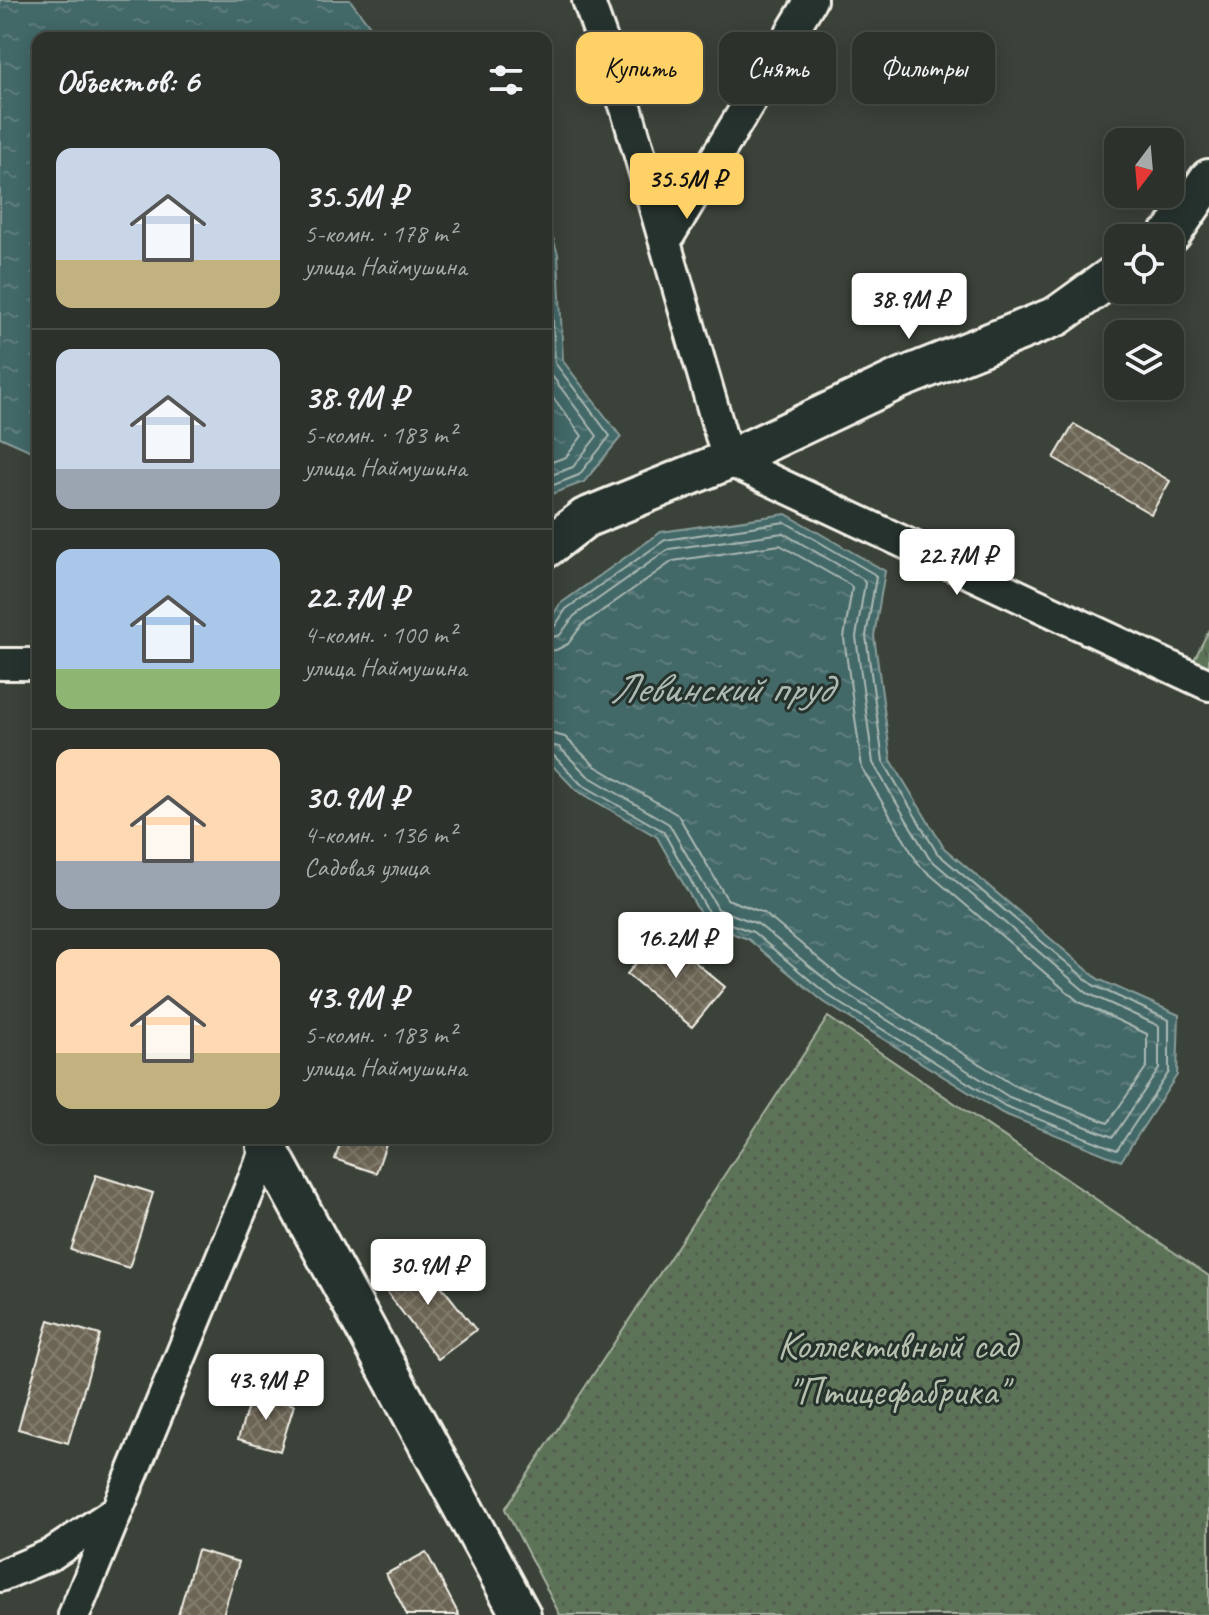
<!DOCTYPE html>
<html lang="ru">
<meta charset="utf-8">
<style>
:root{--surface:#2c322b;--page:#343a33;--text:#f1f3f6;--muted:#a6aaa9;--line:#484d47;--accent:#ffd166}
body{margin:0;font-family:Caveat,sans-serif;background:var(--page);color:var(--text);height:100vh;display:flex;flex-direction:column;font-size:30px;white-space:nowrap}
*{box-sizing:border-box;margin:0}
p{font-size:26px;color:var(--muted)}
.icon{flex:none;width:44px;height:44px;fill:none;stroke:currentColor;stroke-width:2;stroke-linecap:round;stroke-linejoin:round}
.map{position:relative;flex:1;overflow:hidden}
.sheet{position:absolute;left:32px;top:32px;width:520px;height:1112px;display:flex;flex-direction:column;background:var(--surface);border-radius:16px;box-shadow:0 4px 20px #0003,0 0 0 2px var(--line)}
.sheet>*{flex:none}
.guide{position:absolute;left:576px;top:32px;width:512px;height:72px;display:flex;gap:16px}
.needle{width:52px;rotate:196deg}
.tools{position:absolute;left:1104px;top:128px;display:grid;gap:16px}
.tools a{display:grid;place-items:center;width:80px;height:80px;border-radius:16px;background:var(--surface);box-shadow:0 4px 20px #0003,0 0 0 2px var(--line);font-size:40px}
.price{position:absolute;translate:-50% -68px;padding:0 18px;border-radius:8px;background:#fff;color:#222;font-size:26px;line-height:52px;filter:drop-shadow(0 2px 4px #0008)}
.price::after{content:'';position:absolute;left:50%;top:48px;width:24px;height:18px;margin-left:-12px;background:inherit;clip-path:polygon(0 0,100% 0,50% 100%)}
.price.selected{background:var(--accent);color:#111}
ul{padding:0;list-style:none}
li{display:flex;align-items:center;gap:24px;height:200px;padding:0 24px}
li+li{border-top:2px solid var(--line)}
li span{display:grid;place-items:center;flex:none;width:224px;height:160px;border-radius:16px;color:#555}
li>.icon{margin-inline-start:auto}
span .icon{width:96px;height:96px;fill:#fffc;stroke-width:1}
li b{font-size:34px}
h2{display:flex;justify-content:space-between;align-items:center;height:96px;padding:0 24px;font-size:34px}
.tag{padding:0 28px;border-radius:16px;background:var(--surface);box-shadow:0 4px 20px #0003,0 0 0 2px var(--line);font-size:28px;line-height:72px}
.tag.selected{background:var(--accent);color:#111}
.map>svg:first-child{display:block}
.grass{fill:url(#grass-tufts);stroke:#a8b2a0;stroke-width:2}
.garden{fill:url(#garden-dots);stroke:#a8b2a0;stroke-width:2}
.water{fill:url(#water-ripples);stroke:#8a9e9b;stroke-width:2}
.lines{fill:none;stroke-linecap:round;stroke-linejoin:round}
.shore{stroke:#adbab4;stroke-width:2}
.building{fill:url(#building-cross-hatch);stroke:#f4f1e8;stroke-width:2}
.minor-casing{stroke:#f4f1e8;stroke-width:36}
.tertiary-casing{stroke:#f4f1e8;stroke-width:44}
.minor{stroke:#26332d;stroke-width:30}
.tertiary{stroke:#26332d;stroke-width:38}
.labels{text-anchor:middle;stroke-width:6;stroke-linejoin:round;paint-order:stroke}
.park-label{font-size:40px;fill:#b7bfae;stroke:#26332d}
.water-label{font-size:42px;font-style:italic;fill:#adbab4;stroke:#26332d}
</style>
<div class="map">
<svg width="1209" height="1615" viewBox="0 0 1209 1615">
<defs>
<pattern id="grass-tufts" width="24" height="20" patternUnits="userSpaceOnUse" patternTransform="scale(2)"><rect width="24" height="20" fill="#5c7358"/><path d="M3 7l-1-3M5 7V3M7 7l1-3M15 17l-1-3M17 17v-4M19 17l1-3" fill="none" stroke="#525b4e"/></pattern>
<pattern id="garden-dots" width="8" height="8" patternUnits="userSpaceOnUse" patternTransform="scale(2)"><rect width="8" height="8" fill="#5c7358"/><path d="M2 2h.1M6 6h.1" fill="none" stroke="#525b4e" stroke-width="1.8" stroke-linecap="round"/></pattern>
<pattern id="water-ripples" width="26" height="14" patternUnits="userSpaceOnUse" patternTransform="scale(2)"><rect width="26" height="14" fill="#436767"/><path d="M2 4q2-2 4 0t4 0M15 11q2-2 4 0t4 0" fill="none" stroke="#5f7d7d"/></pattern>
<pattern id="building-cross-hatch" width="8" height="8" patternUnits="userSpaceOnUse" patternTransform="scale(2)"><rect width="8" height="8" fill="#6c6555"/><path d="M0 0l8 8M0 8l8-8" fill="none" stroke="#827c6d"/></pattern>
</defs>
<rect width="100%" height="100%" fill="#3b4239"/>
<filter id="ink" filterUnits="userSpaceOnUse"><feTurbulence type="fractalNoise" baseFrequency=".0125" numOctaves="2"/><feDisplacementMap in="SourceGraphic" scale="16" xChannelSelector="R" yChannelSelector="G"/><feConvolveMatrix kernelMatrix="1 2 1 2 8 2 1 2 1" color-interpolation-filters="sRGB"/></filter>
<g filter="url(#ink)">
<path class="grass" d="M1209,630V685L1187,674Z"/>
<path class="garden" d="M828,1017L1209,1276V1615H560L505,1509Z"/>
<path class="water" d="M0,0H350L379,38H38V454L0,437Z
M546,216L558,254L563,361L621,437L584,482L546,496Z
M786,514L885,571L874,636L891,760L944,848L1098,979L1179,1015L1177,1075L1121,1161L1002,1113L824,1002L748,939L706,924L657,837L576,790L546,759V626L560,604L661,532Z"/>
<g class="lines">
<path class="shore" d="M546,243L550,256L555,363L610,436L579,475L546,488
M546,368L597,436L573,467L546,477
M546,388L582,436L566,457L546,464
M546,629L555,626L566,609L665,540L785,522L874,574L876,577L866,636L883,761L937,853L1093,985L1169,1020V1072L1117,1150L1005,1106L829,996L753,932L711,917L663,831L581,784L554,756L546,754
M546,639L560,635L574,616L669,549L783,533L863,579L865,583L856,637L873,763L929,858L1087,993L1159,1026V1069L1113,1137L1009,1097L835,987L758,924L718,909L669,824L588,776L559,747L546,744
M546,651L556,650L568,644L582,625L673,561L780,545L850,585L852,588L844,638L862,768L919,865L1079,1002L1147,1034V1066L1108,1123L1015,1086L842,978L764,913L727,899L678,815L595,766L565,737L546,732"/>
</g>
<path class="building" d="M1074,424L1170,481L1151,514L1054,458Z
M660,933L725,987L692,1027L627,974Z
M342,1138H388L376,1173L335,1159Z
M96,1175L153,1193L129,1268L71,1250Z
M417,1255L476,1330L438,1359L380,1283Z
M49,1320L100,1335L68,1443L18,1429Z
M252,1393L294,1405L280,1451L238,1439Z
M197,1550L239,1562L223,1615H178Z
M426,1552L459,1615H407L386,1574Z"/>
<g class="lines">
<g class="minor-casing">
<path id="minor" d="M588,0L627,111L728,460L1209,685
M665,242L811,0
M0,664H38
M0,1576L52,1554L115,1512
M74,1615L267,1147"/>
</g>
<g class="tertiary-casing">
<path id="tertiary" d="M1166,238L1172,233L1209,179
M546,548L585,518L728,460L897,380L1057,316L1118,272
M270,1138L267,1147L521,1615"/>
</g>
<use href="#minor" class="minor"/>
<use href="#tertiary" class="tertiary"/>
</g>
</g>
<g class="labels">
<g class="park-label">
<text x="897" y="1358">Коллективный сад<tspan x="897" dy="46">"Птицефабрика"</tspan></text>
</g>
<g class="water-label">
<text x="720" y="702">Левинский пруд</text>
</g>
</g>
</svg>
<div class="tools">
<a><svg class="needle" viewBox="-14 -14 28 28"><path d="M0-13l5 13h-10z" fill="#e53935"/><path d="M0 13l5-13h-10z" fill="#a6aaa9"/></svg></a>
<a><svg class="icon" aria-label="locate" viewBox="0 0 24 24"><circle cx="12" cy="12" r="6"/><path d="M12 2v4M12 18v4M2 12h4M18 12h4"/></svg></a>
<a><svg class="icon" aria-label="layers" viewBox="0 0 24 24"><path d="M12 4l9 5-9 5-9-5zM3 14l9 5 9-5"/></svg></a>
</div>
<b class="price selected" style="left:687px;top:221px">35.5M ₽</b>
<b class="price" style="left:909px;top:341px">38.9M ₽</b>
<b class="price" style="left:957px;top:597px">22.7M ₽</b>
<b class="price" style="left:676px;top:980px">16.2M ₽</b>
<b class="price" style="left:428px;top:1307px">30.9M ₽</b>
<b class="price" style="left:266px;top:1422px">43.9M ₽</b>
<div class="guide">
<a class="tag selected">Купить</a>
<a class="tag">Снять</a>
<a class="tag">Фильтры</a>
</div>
<section class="sheet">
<h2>Объектов: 6<svg class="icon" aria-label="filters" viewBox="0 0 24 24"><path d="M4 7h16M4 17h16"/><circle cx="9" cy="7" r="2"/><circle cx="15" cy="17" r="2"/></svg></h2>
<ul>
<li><span style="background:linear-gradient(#c9d6e8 70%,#c2b280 0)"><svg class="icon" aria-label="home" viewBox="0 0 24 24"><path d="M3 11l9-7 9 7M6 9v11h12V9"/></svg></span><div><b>35.5M ₽</b><p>5-комн. · 178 m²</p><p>улица Наймушина</p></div></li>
<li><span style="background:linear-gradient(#c9d6e8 75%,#9aa5b1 0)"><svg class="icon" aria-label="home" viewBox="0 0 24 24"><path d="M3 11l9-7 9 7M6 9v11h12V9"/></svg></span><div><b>38.9M ₽</b><p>5-комн. · 183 m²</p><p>улица Наймушина</p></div></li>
<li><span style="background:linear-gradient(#a9c7e8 75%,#8fb573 0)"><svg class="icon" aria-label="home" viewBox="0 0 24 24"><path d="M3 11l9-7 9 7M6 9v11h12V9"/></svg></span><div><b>22.7M ₽</b><p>4-комн. · 100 m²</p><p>улица Наймушина</p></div></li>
<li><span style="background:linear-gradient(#ffd9b3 70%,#9aa5b1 0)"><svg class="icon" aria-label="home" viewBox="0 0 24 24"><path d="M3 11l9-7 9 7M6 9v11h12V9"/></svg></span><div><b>30.9M ₽</b><p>4-комн. · 136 m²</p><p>Садовая улица</p></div></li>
<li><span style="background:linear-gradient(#ffd9b3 65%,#c2b280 0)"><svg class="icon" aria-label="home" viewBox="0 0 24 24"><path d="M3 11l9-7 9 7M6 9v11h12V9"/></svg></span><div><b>43.9M ₽</b><p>5-комн. · 183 m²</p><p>улица Наймушина</p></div></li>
</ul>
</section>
</div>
